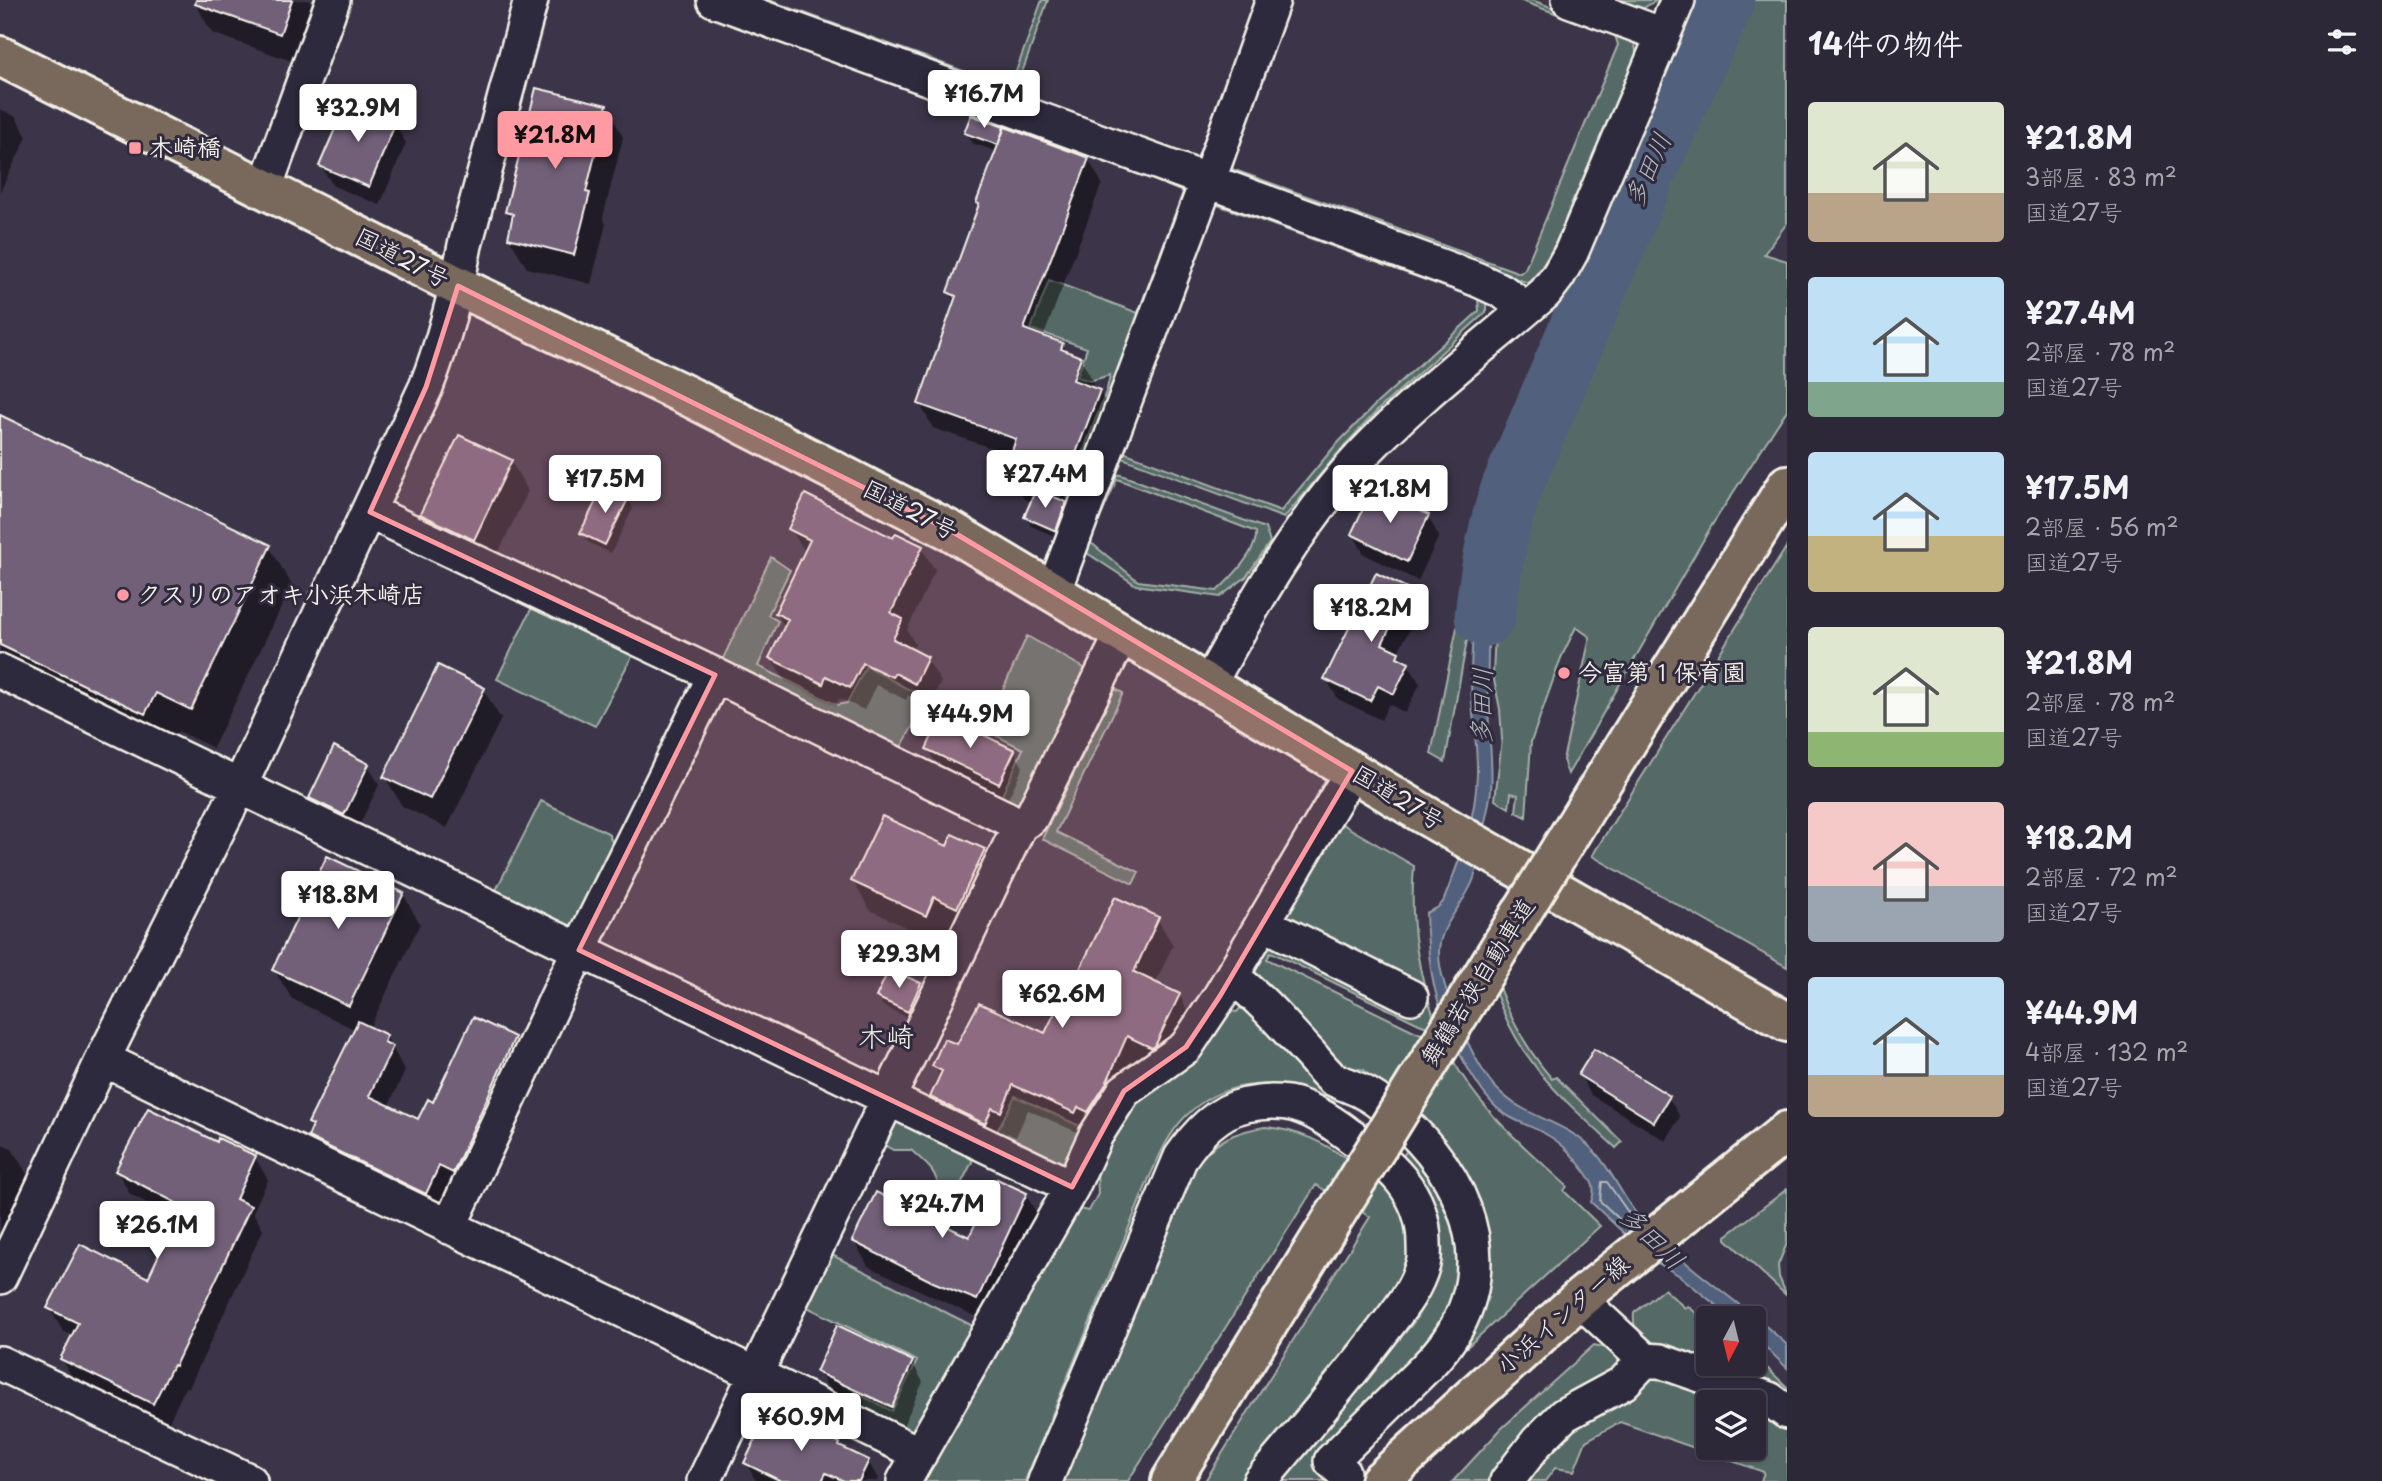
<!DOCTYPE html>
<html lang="ja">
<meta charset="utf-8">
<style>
:root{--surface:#2d2837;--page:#35303f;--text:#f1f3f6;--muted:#a7a6ad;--line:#484452;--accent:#ff9aa2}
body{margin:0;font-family:"Playpen Sans","Klee One",sans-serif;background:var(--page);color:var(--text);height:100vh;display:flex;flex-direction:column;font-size:26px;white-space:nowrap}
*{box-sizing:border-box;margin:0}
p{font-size:23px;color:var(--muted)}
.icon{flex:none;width:38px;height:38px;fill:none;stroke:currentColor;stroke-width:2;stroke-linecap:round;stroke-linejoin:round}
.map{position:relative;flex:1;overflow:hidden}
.drawer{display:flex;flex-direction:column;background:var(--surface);width:595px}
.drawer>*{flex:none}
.needle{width:46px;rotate:187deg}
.controls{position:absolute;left:1696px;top:1306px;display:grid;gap:14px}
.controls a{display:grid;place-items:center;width:70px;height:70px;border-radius:7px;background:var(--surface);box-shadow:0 2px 5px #0004,0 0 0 2px var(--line);font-size:35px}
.price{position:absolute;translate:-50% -60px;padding:0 16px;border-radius:7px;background:#fff;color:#222;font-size:23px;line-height:46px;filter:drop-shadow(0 2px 4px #0008)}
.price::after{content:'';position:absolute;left:50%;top:42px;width:21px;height:16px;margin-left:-10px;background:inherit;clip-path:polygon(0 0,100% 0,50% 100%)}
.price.selected{background:var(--accent);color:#111}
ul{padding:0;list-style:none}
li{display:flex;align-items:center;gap:21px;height:175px;padding:0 21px}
li span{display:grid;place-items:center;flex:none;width:196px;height:140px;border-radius:7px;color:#555}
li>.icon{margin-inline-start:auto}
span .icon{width:84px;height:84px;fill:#fffc;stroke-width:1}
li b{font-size:30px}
h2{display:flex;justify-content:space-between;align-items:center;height:84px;padding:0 21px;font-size:30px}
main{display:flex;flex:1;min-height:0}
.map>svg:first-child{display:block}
.green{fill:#556b66;stroke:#a4aea7;stroke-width:2;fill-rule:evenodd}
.water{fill:#51607b;stroke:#929aa7;stroke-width:2}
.shadow{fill:#0007}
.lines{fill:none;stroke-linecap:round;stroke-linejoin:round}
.shore{stroke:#b3b7bc;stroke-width:2}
.river{stroke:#51607b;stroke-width:61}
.building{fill:#726079;stroke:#f4f1e8;stroke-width:2}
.minor-casing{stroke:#f4f1e8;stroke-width:38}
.major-casing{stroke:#f4f1e8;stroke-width:44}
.highway-casing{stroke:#f4f1e8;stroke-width:44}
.minor{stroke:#2f2a3d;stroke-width:33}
.major{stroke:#78695c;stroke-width:38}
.highway{stroke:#78695c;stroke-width:38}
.highway-bridge-casing{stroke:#f4f1e8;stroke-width:44;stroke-linecap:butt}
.highway-bridge{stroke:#78695c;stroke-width:38}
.marked{fill:#ff9aa2;fill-opacity:0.2;stroke:#ff9aa2;stroke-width:5;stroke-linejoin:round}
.poi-dot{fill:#ff9aa2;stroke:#2f2a3d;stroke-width:2.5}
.labels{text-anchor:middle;stroke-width:6;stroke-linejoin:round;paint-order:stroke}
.poi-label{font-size:24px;font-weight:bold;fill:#f4f1e8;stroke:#2f2a3d;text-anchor:start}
.street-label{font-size:24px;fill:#f4f1e8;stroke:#2f2a3d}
.water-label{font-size:26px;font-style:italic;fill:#b3b7bc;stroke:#2f2a3d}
.quarter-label{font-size:28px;fill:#f4f1e8;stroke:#2f2a3d}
</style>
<main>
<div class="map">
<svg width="1787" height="1481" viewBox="0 0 1787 1481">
<rect width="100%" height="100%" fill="#3c3549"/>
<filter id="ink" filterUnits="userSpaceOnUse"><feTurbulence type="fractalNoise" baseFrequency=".0143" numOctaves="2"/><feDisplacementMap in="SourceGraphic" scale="14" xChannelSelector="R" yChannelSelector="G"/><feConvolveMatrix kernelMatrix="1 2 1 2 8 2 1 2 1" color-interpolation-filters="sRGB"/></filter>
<g filter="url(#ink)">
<path class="green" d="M756,0H769L1010,88L1042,0H1048L1014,95Z
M1519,0H1532L1628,36L1635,45L1637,58L1578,196L1574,197C1562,228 1552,260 1528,283L1219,171L1228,162L1232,169L1520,273L1525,269L1618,45L1615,35Z
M1611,0H1657L1640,10Z
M1696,0H1708L1500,486L1488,524L1445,762L1431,754L1481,511L1492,479Z
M1731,0H1787V223L1764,254L1787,261V410L1712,525L1568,774L1563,760L1590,637L1576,627L1561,658L1531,742L1526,817L1516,812L1518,795L1511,793L1509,808L1495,800L1502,739L1500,709L1493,675L1495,632L1491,593L1501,537L1515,495L1650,172Z
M1156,177L1188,189L1072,500L1066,497L1107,389L1110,375L1090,381L1077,377L1087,348L1031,329L1049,280L1138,313L1183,192L1158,182Z
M1215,199L1486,297V312L1379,409L1344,446L1284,518L1114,455ZM1215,204L1478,299L1479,311L1376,404L1334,447L1281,511L1123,452Z
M1108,473L1121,475L1265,528L1270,542L1246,577L1220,597L1136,585L1081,549ZM1117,479L1256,532C1258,551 1230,579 1217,591L1138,581L1090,542Z
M1787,546V967L1592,856Z
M771,557L790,570L768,615L778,621L758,666L837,705L847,703L866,666L941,707L934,720L920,713L897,755L719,667Z
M536,599L637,647L595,726L497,679Z
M1027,636L1089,671L1024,810L998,804L1023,749L985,730Z
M1115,689L1123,693L1056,832L1139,872L1133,884L1042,839Z
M541,801L608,833L616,849L579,923L567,927L495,892Z
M1337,821L1414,866C1409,926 1418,975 1439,1031L1419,1024L1271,952L1267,959L1414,1031L1443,1042C1449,1053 1455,1065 1462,1075C1489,1118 1530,1152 1567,1186L1564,1191L1600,1226L1467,1347L1465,1335L1483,1272L1389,1098L1364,1070L1337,1065L1250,973Z
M1498,985C1511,1021 1527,1050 1552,1079L1556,1077L1622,1142L1616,1148C1559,1095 1519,1063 1493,986Z
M1242,1006L1343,1095L1334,1102C1285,1077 1224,1075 1183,1119C1168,1135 1159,1157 1150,1176L1025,1481H919L1073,1208L1089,1211L1098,1194L1097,1170L1133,1098L1228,1011L1237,1012Z
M1015,1096L1084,1128L1066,1164L1058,1165L995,1135Z
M894,1118L971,1156L972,1162L954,1198L938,1189C938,1171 924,1162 911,1150H893L881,1143Z
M1265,1127C1300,1130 1325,1143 1353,1163C1364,1171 1378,1178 1388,1188C1403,1201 1411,1239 1408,1259C1407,1267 1401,1276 1398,1284L1239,1481H1205L1370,1217L1316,1185L1128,1481H1062L1196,1165C1215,1141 1235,1131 1265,1127Z
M1412,1143L1426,1160L1461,1236L1458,1299L1336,1481H1281L1414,1322C1450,1264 1454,1207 1403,1156Z
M1787,1189V1243L1778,1265L1779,1277L1787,1296L1726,1239V1236Z
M830,1254L977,1328L917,1435L848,1405L854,1392L892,1411L917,1361L805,1306Z
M1664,1289L1685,1308L1688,1306L1708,1324V1363H1751L1758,1370L1764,1365L1787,1387V1396C1761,1387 1655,1354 1641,1338C1634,1330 1633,1322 1634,1313Z
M1594,1345L1611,1349L1625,1361L1520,1439L1489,1481H1453L1501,1429Z
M1658,1374L1746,1402H1708V1447H1754V1404L1787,1421V1481H1761L1764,1472L1620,1422L1586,1441L1574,1471L1555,1468L1545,1481H1526L1572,1424L1649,1377Z"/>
<path class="water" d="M1488,524L1501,537C1489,599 1485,663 1489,727C1490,748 1493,768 1491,790C1489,807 1484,825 1481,842C1479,854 1478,867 1474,878C1465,905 1438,925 1439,954C1439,985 1475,1067 1497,1089C1504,1096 1514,1104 1522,1108C1547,1122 1574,1129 1594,1151C1612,1170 1622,1197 1639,1217C1681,1267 1740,1300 1787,1345V1368L1754,1336V1318H1732L1680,1276L1651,1259L1591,1202C1597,1187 1592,1182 1583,1169C1573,1156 1563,1144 1549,1136C1532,1125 1512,1122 1497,1108C1484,1096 1475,1081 1466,1065C1436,1015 1428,970 1426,913L1437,908L1443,902C1460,859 1476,820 1477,774C1478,742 1470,706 1471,672C1472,623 1481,573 1488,524Z"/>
<path class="shadow" d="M196,0H309L315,11L297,63L212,33L195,3Z
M606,107L623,137L603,218L606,224L591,284L527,268L509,238L513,223L507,212Z
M0,109L16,117L27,137L0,192Z
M394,123L406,143L380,205L333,186L321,166Z
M1003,128L1005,132L1088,159L1102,183L1043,338L1062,344L1067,354L1080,358L1094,382L1091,388L1099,391L1113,415L1061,539L1031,526L1026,517L1032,502L1024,499L1011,475L1017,457L933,428L920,404L956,304L949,292L998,152L972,143L966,133Z
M0,417L269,546L292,585L213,748L178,731L168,752L0,672Z
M511,461L528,491L491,568L439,544L422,514Z
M627,498L633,508L611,553L588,542L582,533Z
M1428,516L1439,536L1418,581L1364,554L1353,534Z
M790,528L894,541L921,547L935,570L907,630L915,644L912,651L927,659L941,682L928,706L908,695L906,700L876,685L864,710L839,698L836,706L785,681L771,658L785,628L777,613L806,553Z
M1408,591L1419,611L1397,654L1402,661L1408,664L1420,684L1405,713L1389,704L1381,720L1338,699L1326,679Z
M483,689L501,719L447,828L402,806L385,777Z
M928,749L1014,751L1023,767L1008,799L937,765Z
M368,765L379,785L355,834L322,818L311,798Z
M947,848L984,851L1001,881L974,937L951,926L943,945L870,910L853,881Z
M403,894L420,924L369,1029L386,1036L405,1071L388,1107L419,1122L434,1104L514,1038L528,1062L439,1216L324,1160L310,1137L314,1129L310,1123L356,1030L292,999L274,970Z
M1157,919L1173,945L1155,984L1179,995L1194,1022L1090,1138L1028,1110L1016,1137L1007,1133L1000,1149L947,1124L932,1097L941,1078L934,1066L958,1046L1046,1035L1062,1010Z
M920,985L926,994L913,1020L883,1006L878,997Z
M1580,1075L1669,1098L1680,1117L1666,1141L1591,1095Z
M0,1143L12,1149L30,1179L0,1239Z
M218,1144L255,1157L268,1180L253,1212L263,1230L189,1388L186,1386L167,1426L75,1382L62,1359L73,1336L63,1331L49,1308L149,1280L178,1219L130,1194L117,1171Z
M1026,1195L1040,1219L991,1324L868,1266L854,1241L970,1239Z
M912,1362L923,1382L903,1426L830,1391L818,1371Z
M839,1444L842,1449L868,1461L878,1479L877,1481H756L746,1463Z"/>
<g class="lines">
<path class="shore" d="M1631,1230L1600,1201L1602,1182H1607L1637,1225"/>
<path class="river" d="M1485,616C1490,572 1497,529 1512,487L1647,169L1724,0"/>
</g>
<path class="building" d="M196,0H292L280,34L195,4Z
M536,88L607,105L586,192L590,193L574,255L508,238L513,214L505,212Z
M347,101L396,122L369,187L319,166Z
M971,115L1004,127L998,145L964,133Z
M1005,127L1089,158L1024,329L1063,343L1061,349L1081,357L1073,380L1100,390L1060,495L1009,475L1017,452L1012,451L1016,439L918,404L956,296L947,292L979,204L976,203Z
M0,415L271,545L191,710L156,693L145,714L0,645Z
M459,435L512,460L474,540L420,514Z
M604,485L629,497L605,545L580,533Z
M1373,488L1429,515L1407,562L1351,534Z
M1036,489L1066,502L1056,531L1024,517Z
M805,494L893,538L896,533L923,546L891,613L903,619L893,639L928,657L915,684L895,673L892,677L863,663L850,688L826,676L823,684L769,658L788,619L775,613L810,540L788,529Z
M1376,573L1409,589L1382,644L1399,652L1397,657L1409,663L1394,694L1378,686L1370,701L1324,679Z
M438,665L485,688L430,799L383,777Z
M942,715L1015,750L999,784L926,749Z
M334,746L369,764L344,815L309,798Z
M882,816L947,846L952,834L985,849L957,908L934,897L926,916L851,881Z
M327,856L404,893L349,1006L272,970Z
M1115,897L1159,917L1134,972L1180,994L1155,1046L1152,1048L1127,1036L1106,1084L1088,1112L1078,1107L1075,1113L1013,1085L1001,1112L992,1108L985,1124L930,1097L942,1071L932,1066L944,1039L957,1044L979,1003L1045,1033L1058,1006L1061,1008Z
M889,969L921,983L908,1012L876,997Z
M473,1017L515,1037L453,1173L439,1166L426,1194L308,1137L313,1125L308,1123L358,1021L387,1035L384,1042L393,1046L369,1096L418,1119L428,1099L433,1102Z
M1594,1049L1670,1096L1654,1122L1578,1075Z
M148,1108L217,1142L218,1138L256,1156L236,1199L251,1206L175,1366L173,1365L153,1404L60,1359L78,1323L47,1308L80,1244L148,1278L182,1206L115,1171Z
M997,1179L1027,1193L977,1300L933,1282L852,1241L876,1192L969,1237Z
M837,1325L913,1361L892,1407L816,1372Z
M770,1409L840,1443L839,1446L869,1460L859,1481H844L826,1473L822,1481H781L744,1463Z"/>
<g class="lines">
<g class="minor-casing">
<path id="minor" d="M714,0L1476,279L1502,291L1526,309
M1569,0L1663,35
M265,188L333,0
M370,512L715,675L1020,825
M1054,590L1201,197L1208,182L1273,0
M0,671L1072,1187L904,1481
M1209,684C1253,605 1299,522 1362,455C1418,396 1483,347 1545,293L1558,276L1571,253L1678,0
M1263,923L1411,997
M1232,977C1261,998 1283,1025 1307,1051C1315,1059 1323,1071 1332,1078C1338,1082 1346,1084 1352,1087C1363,1091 1374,1098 1384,1106C1454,1159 1505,1251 1452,1335C1439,1356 1420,1373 1403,1390C1379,1414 1355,1437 1331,1461L1343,1472
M103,1059L920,1454
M1072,1187L1096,1135L1124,1091L1186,1047L1220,996L1352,771
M449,1227L579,950L715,675
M0,1277L103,1059L240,786L426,387C444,341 456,293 465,245L531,0
M1645,1360L1660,1361L1769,1399L1787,1412
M0,1363L250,1481
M704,1481L1020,825L1031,818L1123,632
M1045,1481L1181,1157C1197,1134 1217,1111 1246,1105C1259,1102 1274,1101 1288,1103C1310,1107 1332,1122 1349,1135C1388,1163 1424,1191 1424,1243C1424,1250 1425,1258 1423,1264C1415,1293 1396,1313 1379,1336C1341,1386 1301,1433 1260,1481
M1507,1481L1537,1442L1564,1415L1623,1383L1645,1360L1579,1299"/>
</g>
<g class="major-casing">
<path id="major" d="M1380,1481L1579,1299L1787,1131"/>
</g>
<g class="highway-casing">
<path id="highway" d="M0,56L458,286L690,397L953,532L1425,815L1787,1022
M1589,803L1787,485
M1171,1481L1337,1212"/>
</g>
<use href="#minor" class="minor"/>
<use href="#major" class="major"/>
<use href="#highway" class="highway"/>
<g class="highway-bridge-casing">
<path id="highway-bridge" d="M1337,1212L1589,803"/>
</g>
<use href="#highway-bridge" class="highway-bridge"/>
</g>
</g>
<path class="marked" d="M458,286L953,532L1352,771L1220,996L1186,1047L1124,1091L1072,1187L579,950L715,675L370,512L426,387Z"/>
<g class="poi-dot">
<rect x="128" y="141" width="14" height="14" rx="3.5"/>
<circle cx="123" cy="595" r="7"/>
<circle cx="1564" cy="673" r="7"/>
</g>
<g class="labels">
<g class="poi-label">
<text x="149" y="156">木崎橋</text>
<text x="137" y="603">クスリのアオキ小浜木崎店</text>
<text x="1578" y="681">今富第１保育園</text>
</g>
<g class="street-label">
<text transform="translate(402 258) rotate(27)" y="8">国道27号</text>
<text transform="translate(910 510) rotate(27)" y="8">国道27号</text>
<text transform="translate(1398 798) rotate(31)" y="8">国道27号</text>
<text transform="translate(1478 982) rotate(-58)" y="8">舞鶴若狭自動車道</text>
<text transform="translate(1563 1315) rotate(-41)" y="8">小浜インター線</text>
</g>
<g class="water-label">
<text transform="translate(1648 170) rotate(-66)" y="9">多田川</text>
<text transform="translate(1482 706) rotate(-89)" y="9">多田川</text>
<text transform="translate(1652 1238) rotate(44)" y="9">多田川</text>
</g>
<g class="quarter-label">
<text x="886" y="1047">木崎</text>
</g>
</g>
</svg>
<div class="controls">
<a><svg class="needle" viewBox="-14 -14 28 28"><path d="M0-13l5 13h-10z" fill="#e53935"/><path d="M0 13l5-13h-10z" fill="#a7a6ad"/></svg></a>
<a><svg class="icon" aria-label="layers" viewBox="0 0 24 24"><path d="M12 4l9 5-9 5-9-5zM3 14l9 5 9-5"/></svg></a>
</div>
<b class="price" style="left:984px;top:130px">¥16.7M</b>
<b class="price" style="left:358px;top:144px">¥32.9M</b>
<b class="price selected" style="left:555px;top:171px">¥21.8M</b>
<b class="price" style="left:1045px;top:510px">¥27.4M</b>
<b class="price" style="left:605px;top:515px">¥17.5M</b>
<b class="price" style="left:1390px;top:525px">¥21.8M</b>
<b class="price" style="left:1371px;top:644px">¥18.2M</b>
<b class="price" style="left:970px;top:750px">¥44.9M</b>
<b class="price" style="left:338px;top:931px">¥18.8M</b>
<b class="price" style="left:899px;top:990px">¥29.3M</b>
<b class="price" style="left:1062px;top:1030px">¥62.6M</b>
<b class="price" style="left:942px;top:1240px">¥24.7M</b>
<b class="price" style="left:157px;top:1261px">¥26.1M</b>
<b class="price" style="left:801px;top:1453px">¥60.9M</b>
</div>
<section class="drawer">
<h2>14件の物件<svg class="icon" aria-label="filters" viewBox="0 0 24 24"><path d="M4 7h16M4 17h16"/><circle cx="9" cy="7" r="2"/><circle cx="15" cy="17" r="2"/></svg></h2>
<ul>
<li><span style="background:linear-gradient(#dfe7d0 65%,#b9a48a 0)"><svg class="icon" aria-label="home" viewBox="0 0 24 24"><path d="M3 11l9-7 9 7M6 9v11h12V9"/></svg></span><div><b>¥21.8M</b><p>3部屋 · 83 m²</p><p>国道27号</p></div></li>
<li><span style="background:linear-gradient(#bfe0f5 75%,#7fa58c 0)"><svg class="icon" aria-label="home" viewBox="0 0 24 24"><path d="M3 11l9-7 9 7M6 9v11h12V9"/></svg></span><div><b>¥27.4M</b><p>2部屋 · 78 m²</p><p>国道27号</p></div></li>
<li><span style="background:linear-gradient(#bfe0f5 60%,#c2b280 0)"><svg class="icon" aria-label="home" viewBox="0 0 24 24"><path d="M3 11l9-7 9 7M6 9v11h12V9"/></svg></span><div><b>¥17.5M</b><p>2部屋 · 56 m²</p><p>国道27号</p></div></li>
<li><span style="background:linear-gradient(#dfe7d0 75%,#8fb573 0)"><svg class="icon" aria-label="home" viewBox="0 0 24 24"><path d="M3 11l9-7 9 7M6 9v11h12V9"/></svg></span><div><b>¥21.8M</b><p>2部屋 · 78 m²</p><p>国道27号</p></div></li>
<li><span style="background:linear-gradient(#f6c9c9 60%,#9aa5b1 0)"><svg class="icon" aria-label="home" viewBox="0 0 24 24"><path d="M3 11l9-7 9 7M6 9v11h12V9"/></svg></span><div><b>¥18.2M</b><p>2部屋 · 72 m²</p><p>国道27号</p></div></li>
<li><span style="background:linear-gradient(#bfe0f5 70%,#b9a48a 0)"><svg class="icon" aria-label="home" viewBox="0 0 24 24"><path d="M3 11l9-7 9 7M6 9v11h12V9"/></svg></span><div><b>¥44.9M</b><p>4部屋 · 132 m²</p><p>国道27号</p></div></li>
</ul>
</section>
</main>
